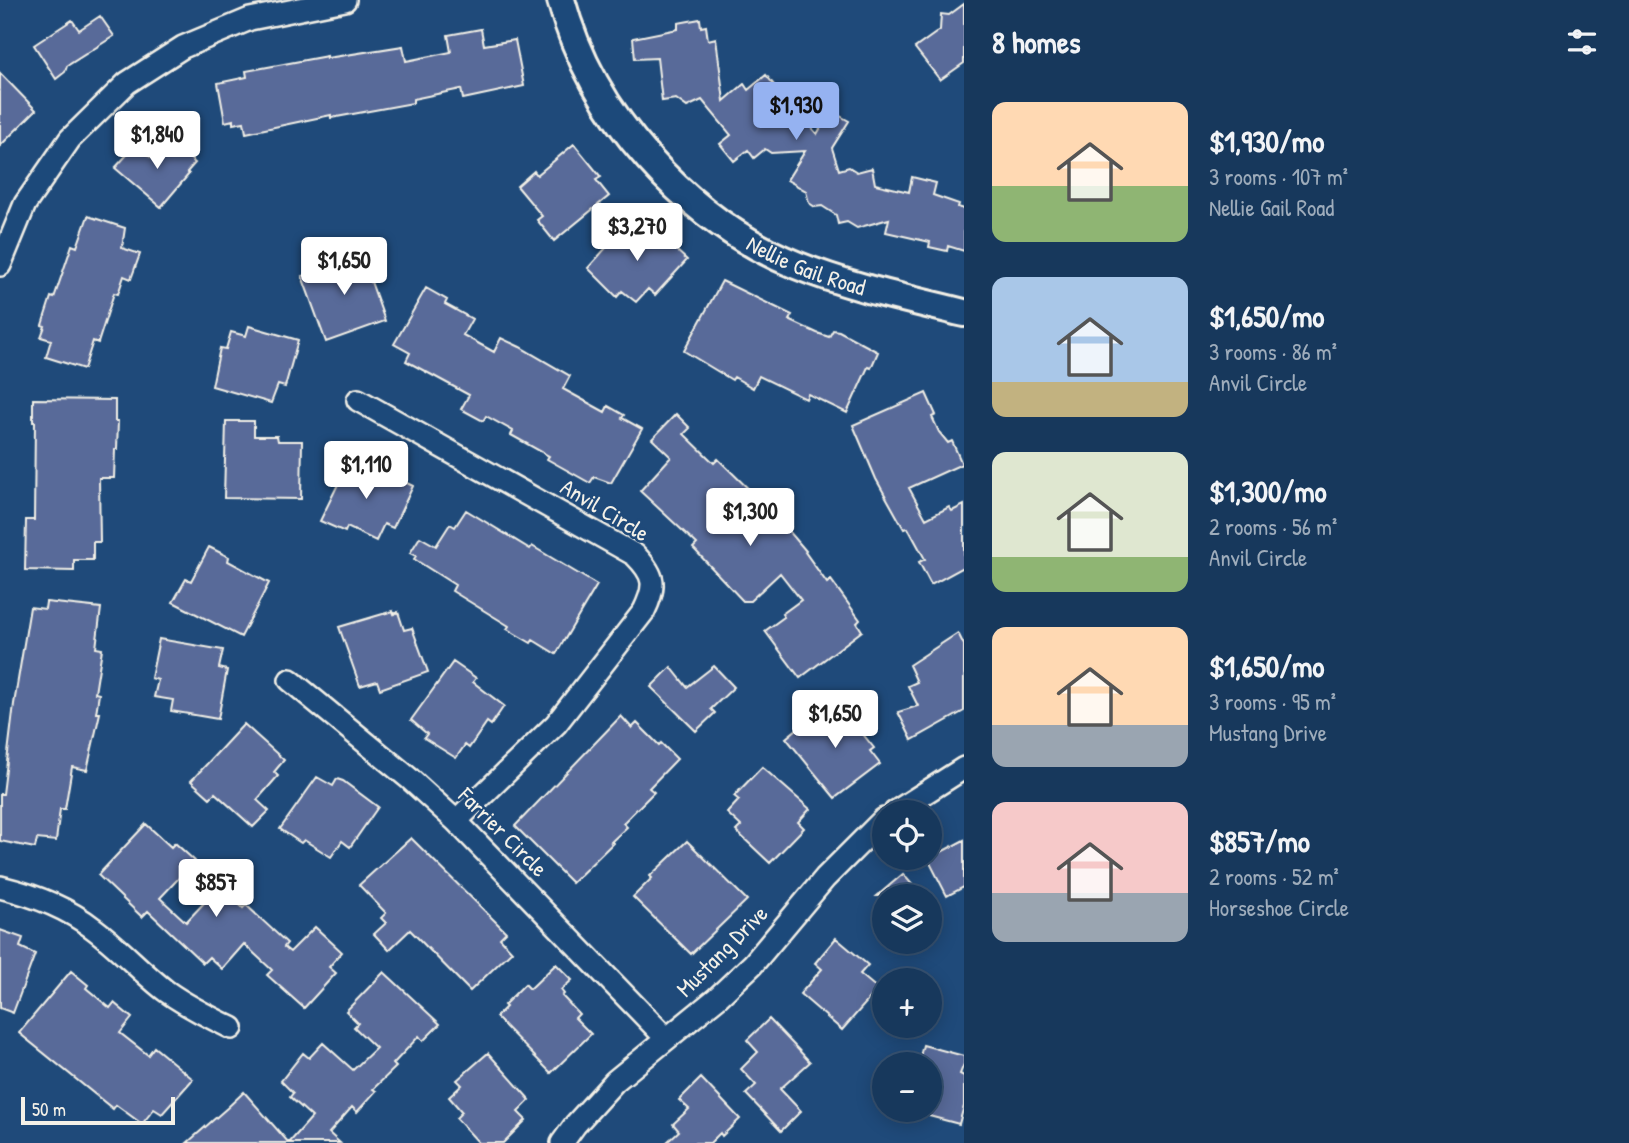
<!DOCTYPE html>
<meta charset="utf-8">
<style>
:root{--surface:#17385c;--page:#244365;--text:#f1f3f6;--muted:#9eacbb;--line:#365272;--accent:#95b2f1}
body{margin:0;font-family:"Patrick Hand",sans-serif;background:var(--page);color:var(--text);height:100vh;display:flex;flex-direction:column;font-size:26px;white-space:nowrap}
*{box-sizing:border-box;margin:0}
p{font-size:23px;color:var(--muted)}
.icon{flex:none;width:38px;height:38px;fill:none;stroke:currentColor;stroke-width:2;stroke-linecap:round;stroke-linejoin:round}
.map{position:relative;flex:1;overflow:hidden}
.drawer{display:flex;flex-direction:column;background:var(--surface);width:665px}
.drawer>*{flex:none}
.buttons{position:absolute;left:872px;top:800px;display:grid;gap:14px}
.buttons a{display:grid;place-items:center;width:70px;height:70px;border-radius:50%;background:var(--surface);box-shadow:0 4px 18px #0003,0 0 0 2px var(--line);font-size:35px}
.scale{position:absolute;left:21px;bottom:18px;width:154px;box-sizing:border-box;padding-left:7px;border:4px solid #f4f1e8;border-top:0;font-size:19px;line-height:24px;white-space:nowrap;color:#f4f1e8;-webkit-text-stroke:5px #1f4a7a;paint-order:stroke}
.price{position:absolute;translate:-50% -60px;padding:0 16px;border-radius:7px;background:#fff;color:#222;font-size:23px;line-height:46px;filter:drop-shadow(0 2px 4px #0008)}
.price::after{content:'';position:absolute;left:50%;top:42px;width:21px;height:16px;margin-left:-10px;background:inherit;clip-path:polygon(0 0,100% 0,50% 100%)}
.price.on{background:var(--accent);color:#111}
ul{padding:0;list-style:none}
li{display:flex;align-items:center;gap:21px;height:175px;padding:0 28px}
li span{display:grid;place-items:center;flex:none;width:196px;height:140px;border-radius:14px;color:#555}
li>.icon{margin-inline-start:auto}
span .icon{width:84px;height:84px;fill:#fffc;stroke-width:1}
li b{font-size:30px}
h2{display:flex;justify-content:space-between;align-items:center;height:84px;padding:0 28px;font-size:30px}
main{display:flex;flex:1;min-height:0}
.map>svg:first-child{display:block}
.building{fill:#586a99;stroke:#f4f1e8;stroke-width:2}
.lines{fill:none;stroke-linecap:round;stroke-linejoin:round}
.minor-casing{stroke:#f4f1e8;stroke-width:26}
.tertiary-casing{stroke:#f4f1e8;stroke-width:32}
.minor{stroke:#1f4a7a;stroke-width:21}
.tertiary{stroke:#1f4a7a;stroke-width:26}
.labels{text-anchor:middle;stroke-width:5;stroke-linejoin:round;paint-order:stroke}
.street-label{font-size:23px;fill:#f4f1e8;stroke:#1f4a7a}
</style>
<main>
<div class="map">
<svg width="964" height="1143" viewBox="0 0 964 1143">
<rect width="100%" height="100%" fill="#1f4a7a"/>
<filter id="ink" filterUnits="userSpaceOnUse"><feTurbulence type="fractalNoise" baseFrequency=".0143" numOctaves="2"/><feDisplacementMap in="SourceGraphic" scale="14" xChannelSelector="R" yChannelSelector="G"/><feConvolveMatrix kernelMatrix="1 2 1 2 8 2 1 2 1" color-interpolation-filters="sRGB"/></filter>
<g filter="url(#ink)">
<path class="building" d="M964,4V63L940,80L915,48L940,30L941,14L949,15Z
M100,16L114,36L67,66L65,72L56,79L34,45L72,20L79,30Z
M700,19L701,27L706,26L708,40L716,38L724,101L744,84L748,90L766,75L782,95L786,94L792,101V107L817,134L831,111L849,121L832,148L839,170L849,167L857,172L872,168L875,184L909,192L912,177L936,183L933,195L959,204L958,207L964,209V251L948,246L947,251L929,247L930,242L886,232L889,219L857,228L847,222L838,224L836,215L822,206L815,207L809,203L806,191L787,180L805,151L771,153L765,149L754,158L748,150L734,161L720,144L731,135L702,100L687,107L676,99L662,101L657,58L635,59L633,38L678,29V23Z
M481,29L484,45L515,40L524,86L463,99L461,89L413,99V103L331,118V115L246,133L244,122L233,124V120L225,122L218,83L247,77L246,71L327,56V58L403,46L406,61L451,52L448,35Z
M0,73L36,110L0,146Z
M168,139L195,163L187,172L189,174L161,207L115,168L136,145L150,157Z
M574,144L601,177L596,180L609,196L554,241L537,220L542,216L517,186L534,171L537,175Z
M88,216L125,228L122,248L140,254L131,279L124,276L118,294L114,293L98,343L93,341L84,369L46,357L51,340L41,337L45,326L42,325L51,297L54,298L72,245L77,247Z
M631,220L644,233L650,226L687,260L655,295L648,289L636,302L622,291L617,297L588,268Z
M359,248L385,321L326,342L302,276L337,264L334,257Z
M722,281L792,315L789,320L817,333L829,337L833,330L839,331L878,352L871,368L868,367L847,413L808,394L806,399L759,376L753,388L734,377L732,380L684,351Z
M426,288L447,300L445,304L472,319L463,335L494,352L501,338L520,347L570,376L563,389L605,412L608,406L624,415L622,418L642,429L611,483L594,477L590,483L547,459L549,456L511,435L513,431L486,416L483,421L461,409L469,395L406,361L410,353L394,344Z
M249,326L298,340L285,387L278,385L271,403L212,386L220,348L226,349L231,332L246,336Z
M926,393L936,415L932,417L939,432L948,443L952,441L962,464L909,488L926,519L949,507L952,511L964,505V567L931,585L919,562L925,559L908,528L904,529L876,479L853,425Z
M33,399L115,400V421H118L117,449H115L114,478H99L100,542H93V560H74V571L25,570L26,520H34L35,422H33Z
M676,414L690,428L684,434L714,463L718,459L768,508L771,506L791,528L788,530L806,551L805,552L827,583L831,580L860,620L857,623L862,631L800,678L765,631L784,617L782,614L801,600L780,573L750,601H743L693,548L697,544L640,491L671,457L652,439Z
M226,421H254V436H277L278,441H302L301,499L224,498Z
M368,464L413,486L393,528L384,524L376,541L347,527L345,532L320,521L347,466H354L365,471Z
M466,510L530,549L532,546L597,585L556,654L533,640L531,643L507,629L509,626L452,591L455,585L414,559L416,556L410,553L420,537L436,546L450,524L455,527Z
M209,547L229,557L228,561L269,583L241,637L173,602L186,579L191,581Z
M46,602L101,608L96,648L102,649L95,693L99,694L96,713H100L87,770L72,767L65,809H60L56,841L37,839L35,848L0,841V794H3L14,704L30,607L45,609Z
M393,611L394,614L398,612L404,630L412,628L428,672L380,689L377,681L360,686L339,627Z
M958,633L964,645V711L912,740L898,712L918,706L908,686L917,682L909,665Z
M159,639L223,650L219,668L227,670L218,719L171,711L173,700L154,697L158,680L151,678Z
M453,662L476,678L473,682L504,706L491,725L487,722L469,748L465,745L456,758L424,738L427,734L411,720Z
M714,666L734,687L711,709L715,713L696,731L651,687L671,667L687,687Z
M845,702L859,720L854,723L874,748L870,751L880,764L835,798L786,738L808,720L813,726Z
M621,716L632,728L637,723L659,745L661,743L677,759L649,788L654,792L623,823L627,827L611,842L613,843L572,883L515,826Z
M244,724L284,760L274,772L278,776L257,800L269,811L253,827L215,793L210,798L191,781Z
M762,767L810,809L798,822L804,828L770,863L736,831L741,826L727,813L739,800L734,796Z
M317,777L333,786L337,779L343,781L378,807L350,847L342,841L331,857L304,840L301,843L280,829Z
M146,824L171,847L175,843L195,861L160,898L186,922L220,886L243,908L246,905L287,943L284,947L290,952L315,927L342,952L329,967L336,973L304,1008L267,975L272,970L244,944L222,969L209,957L203,963L148,911L142,917L98,875Z
M411,838L506,932L500,938L512,951L470,991L410,930L389,950L374,934L386,923L381,918L386,913L359,885Z
M964,840V887L947,896L928,859Z
M687,841L747,900L691,954L633,897L652,878L650,876Z
M903,874L922,896H877Z
M0,930L23,938L20,947L35,954L13,1013L0,1008Z
M836,938L868,965L860,974L878,989L842,1030L800,994L822,969L815,963Z
M556,964L572,980L561,990L564,994L562,996L579,1014L575,1018L591,1034L551,1073L496,1017L506,1007L504,1005L525,984L530,989Z
M71,971L88,985L86,988L110,1008L114,1003L132,1018L120,1033L148,1055L154,1047L193,1079L162,1114L154,1109L142,1124L116,1105L113,1109L19,1033Z
M384,972L440,1024L423,1041L419,1036L393,1064L396,1067L373,1089L376,1091L357,1112L352,1107L329,1133L340,1143H289L312,1117L290,1097L293,1093L281,1081L303,1053L309,1058L323,1043L353,1070L376,1048L354,1027L358,1023L346,1011Z
M769,1019L810,1062L780,1089L801,1111L781,1131L746,1094L756,1085L741,1069L758,1052L747,1040Z
M923,1045L964,1056V1064L960,1074L964,1076V1106L959,1124L929,1116V1064H918Z
M488,1053L530,1100L518,1112L526,1120L503,1143H479L456,1118L462,1112L449,1097L462,1085L457,1080Z
M701,1078L740,1119L722,1136L720,1133L710,1143H666L679,1131L673,1124L689,1109L679,1100Z
M244,1092L289,1143H187L227,1108Z"/>
<g class="lines">
<g class="minor-casing">
<path id="minor" d="M0,265L25,204L70,139L127,83L183,47L250,19L345,0
M358,400L635,555C656,576 656,586 644,611L556,724L456,821
M290,680L410,779L456,821L666,1038
M895,812L964,768
M0,887C33,895 66,907 93,928C119,947 141,972 166,991C187,1006 209,1017 232,1028
M562,1143L575,1125L615,1081L717,998L753,964L825,878L884,819"/>
</g>
<g class="tertiary-casing">
<g id="tertiary">
<path id="s1" d="M561,0C592,115 686,220 796,265C850,287 908,299 964,313"/>
</g>
</g>
<use href="#minor" class="minor"/>
<use href="#tertiary" class="tertiary"/>
</g>
</g>
<g class="labels">
<g class="street-label">
<text dy="8" stroke="none"><textPath href="#s1" startOffset="376">Nellie Gail Road</textPath></text>
<text transform="translate(605 510) rotate(31)" y="8">Anvil Circle</text>
<text transform="translate(503 832) rotate(45)" y="8">Farrier Circle</text>
<text transform="translate(722 951) rotate(-45)" y="8">Mustang Drive</text>
</g>
</g>
</svg>
<div class="buttons">
<a><svg class="icon" aria-label="locate" viewBox="0 0 24 24"><circle cx="12" cy="12" r="6"/><path d="M12 2v4M12 18v4M2 12h4M18 12h4"/></svg></a>
<a><svg class="icon" aria-label="layers" viewBox="0 0 24 24"><path d="M12 4l9 5-9 5-9-5zM3 14l9 5 9-5"/></svg></a>
<a>+</a>
<a>−</a>
</div>
<div class="scale">50 m</div>
<b class="price on" style="left:796px;top:142px">$1,930</b>
<b class="price" style="left:157px;top:171px">$1,840</b>
<b class="price" style="left:637px;top:263px">$3,270</b>
<b class="price" style="left:344px;top:297px">$1,650</b>
<b class="price" style="left:366px;top:501px">$1,110</b>
<b class="price" style="left:750px;top:548px">$1,300</b>
<b class="price" style="left:835px;top:750px">$1,650</b>
<b class="price" style="left:216px;top:919px">$857</b>
</div>
<section class="drawer">
<h2>8 homes<svg class="icon" aria-label="filters" viewBox="0 0 24 24"><path d="M4 7h16M4 17h16"/><circle cx="9" cy="7" r="2"/><circle cx="15" cy="17" r="2"/></svg></h2>
<ul>
<li><span style="background:linear-gradient(#ffd9b3 60%,#8fb573 0)"><svg class="icon" aria-label="home" viewBox="0 0 24 24"><path d="M3 11l9-7 9 7M6 9v11h12V9"/></svg></span><div><b>$1,930/mo</b><p>3 rooms · 107 m²</p><p>Nellie Gail Road</p></div></li>
<li><span style="background:linear-gradient(#a9c7e8 75%,#c2b280 0)"><svg class="icon" aria-label="home" viewBox="0 0 24 24"><path d="M3 11l9-7 9 7M6 9v11h12V9"/></svg></span><div><b>$1,650/mo</b><p>3 rooms · 86 m²</p><p>Anvil Circle</p></div></li>
<li><span style="background:linear-gradient(#dfe7d0 75%,#8fb573 0)"><svg class="icon" aria-label="home" viewBox="0 0 24 24"><path d="M3 11l9-7 9 7M6 9v11h12V9"/></svg></span><div><b>$1,300/mo</b><p>2 rooms · 56 m²</p><p>Anvil Circle</p></div></li>
<li><span style="background:linear-gradient(#ffd9b3 70%,#9aa5b1 0)"><svg class="icon" aria-label="home" viewBox="0 0 24 24"><path d="M3 11l9-7 9 7M6 9v11h12V9"/></svg></span><div><b>$1,650/mo</b><p>3 rooms · 95 m²</p><p>Mustang Drive</p></div></li>
<li><span style="background:linear-gradient(#f6c9c9 65%,#9aa5b1 0)"><svg class="icon" aria-label="home" viewBox="0 0 24 24"><path d="M3 11l9-7 9 7M6 9v11h12V9"/></svg></span><div><b>$857/mo</b><p>2 rooms · 52 m²</p><p>Horseshoe Circle</p></div></li>
</ul>
</section>
</main>
